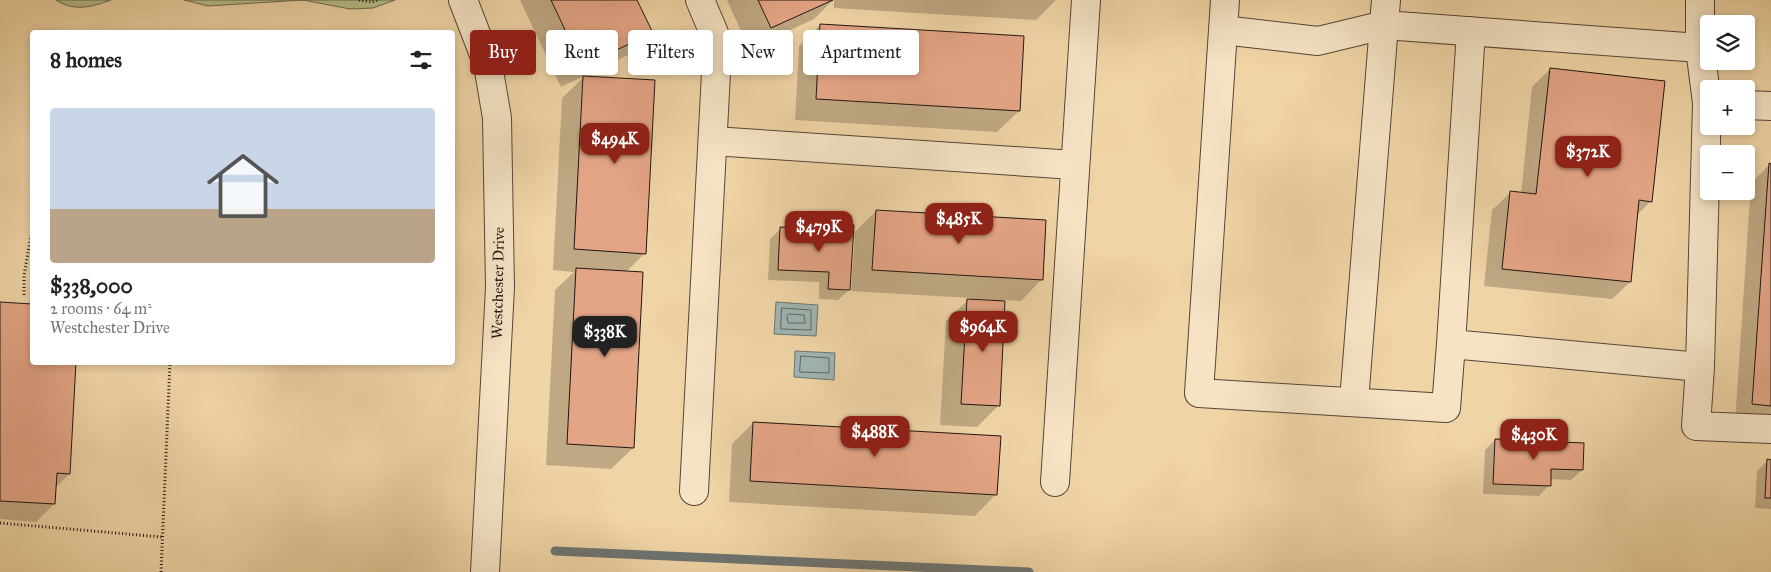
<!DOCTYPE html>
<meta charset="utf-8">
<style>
:root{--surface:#fff;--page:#f2f2f2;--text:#222;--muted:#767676;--line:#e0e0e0;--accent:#8f2418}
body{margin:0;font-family:"IM FELL Great Primer",serif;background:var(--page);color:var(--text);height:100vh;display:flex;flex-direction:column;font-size:19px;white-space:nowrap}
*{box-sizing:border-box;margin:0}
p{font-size:16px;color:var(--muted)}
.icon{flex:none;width:28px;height:28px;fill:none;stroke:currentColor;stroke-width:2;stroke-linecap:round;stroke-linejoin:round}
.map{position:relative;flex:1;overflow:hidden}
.drawer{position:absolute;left:30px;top:30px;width:425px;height:335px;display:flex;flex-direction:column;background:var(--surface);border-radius:5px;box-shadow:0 2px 8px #0003}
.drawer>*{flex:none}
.top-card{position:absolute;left:470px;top:30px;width:475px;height:45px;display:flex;gap:10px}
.tools{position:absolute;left:1700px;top:15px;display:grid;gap:10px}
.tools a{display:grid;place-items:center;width:55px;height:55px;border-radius:5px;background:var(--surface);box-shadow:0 2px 8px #0003;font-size:25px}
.price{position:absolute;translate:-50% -42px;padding:0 11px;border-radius:10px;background:var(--accent);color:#fff;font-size:16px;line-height:32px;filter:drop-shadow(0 1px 2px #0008)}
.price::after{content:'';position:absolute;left:50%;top:30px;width:15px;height:11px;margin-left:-8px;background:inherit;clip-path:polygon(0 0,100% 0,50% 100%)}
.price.active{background:#222;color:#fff}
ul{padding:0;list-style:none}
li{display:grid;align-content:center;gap:10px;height:265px;padding:0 20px}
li+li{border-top:1px solid var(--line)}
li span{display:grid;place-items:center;height:155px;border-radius:5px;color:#555}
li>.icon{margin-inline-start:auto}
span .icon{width:90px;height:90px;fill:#fffc;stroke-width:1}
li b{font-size:21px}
h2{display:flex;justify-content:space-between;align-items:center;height:60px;padding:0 20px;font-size:21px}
.pill{padding:0 18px;border-radius:5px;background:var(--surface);box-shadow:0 2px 8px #0003;font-size:18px;line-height:45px}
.pill.active{background:var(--accent);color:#fff}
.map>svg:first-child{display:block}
.green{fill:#b5bd89;stroke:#6c6a4e}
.water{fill:#9fb5b2;stroke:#6d7572}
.shadow{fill:#0003}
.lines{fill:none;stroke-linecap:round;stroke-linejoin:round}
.shore{stroke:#606662;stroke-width:1}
.stream{stroke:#6d7572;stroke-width:9}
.building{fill:#e4a586;stroke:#221612}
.minor-casing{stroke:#554637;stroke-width:30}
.path{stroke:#221612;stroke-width:3;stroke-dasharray:1 2.5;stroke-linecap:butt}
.minor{stroke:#f5e3c4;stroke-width:28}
.labels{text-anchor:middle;stroke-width:4.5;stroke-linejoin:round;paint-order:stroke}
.street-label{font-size:15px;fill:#221612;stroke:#f5e3c4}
</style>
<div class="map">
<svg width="1771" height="572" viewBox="0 0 1771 572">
<rect width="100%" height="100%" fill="#efd4a5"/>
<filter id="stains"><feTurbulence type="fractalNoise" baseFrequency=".004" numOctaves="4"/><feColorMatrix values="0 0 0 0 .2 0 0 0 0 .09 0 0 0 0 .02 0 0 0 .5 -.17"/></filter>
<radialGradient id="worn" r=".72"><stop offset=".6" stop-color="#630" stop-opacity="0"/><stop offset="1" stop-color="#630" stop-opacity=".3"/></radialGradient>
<path class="green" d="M56,0H111C91,7 75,12 56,0Z
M184,0H395L373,8L350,9L303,0L208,6Z"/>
<path class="water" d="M776,302L818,305L816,336L774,334Z
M795,351L835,353L834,380L794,377Z"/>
<path class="shadow" d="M520,0H636L651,33L630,54L561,87Z
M727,0H833L814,19L749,49Z
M834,0H1056L1036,20L834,8Z
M820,25L1023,37L1019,111L997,132L795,120L799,46Z
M1550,69L1651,201L1636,216L1630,282L1612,299L1484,286L1492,210L1510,193L1521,194L1532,87Z
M584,77L645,253L626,272L633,448L611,469L546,465L555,290L574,272L553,270L562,98Z
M1769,165H1771V424L1735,422L1751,183Z
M876,211L1042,279L1021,301L1004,300L998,406L977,427L940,425L946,321L970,298L851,291L855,232Z
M835,226L849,290L838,300L819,299V282L768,280L770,239L781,228L829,231Z
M0,303L32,305V362L69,474L55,488L54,504L36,522L0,519Z
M753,423L996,494L975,516L729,502L732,444Z
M1495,440L1582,470L1571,480L1550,479L1549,485L1539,496L1483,494L1485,450Z
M1767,461H1771V509L1755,508L1757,471Z"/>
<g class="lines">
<path class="shore" d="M782,308L811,310V330L781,329Z
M789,314L804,315L805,323H788L787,316Z
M801,356L829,358V373L800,372Z"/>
<path class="stream" d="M555,551L1029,572"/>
</g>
<path class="building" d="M551,0H637L653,33L582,66Z
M758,0H833L771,28Z
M820,24L1024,36L1020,111L816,99Z
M1550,68L1665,81L1652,202L1639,200L1631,282L1502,269L1510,191L1536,194Z
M583,76L655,80L646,254L574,249Z
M1769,163L1771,164V406L1752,404Z
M876,210L1046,220L1043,280L872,270Z
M834,224L854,225L850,290L828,289L829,272L778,270L780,227L834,230Z
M576,268L643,272L634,448L567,444Z
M967,299L1005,301L1000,406L961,404Z
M0,302L32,304V362H76L70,474L57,473L55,504L0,501Z
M753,422L1001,436L997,495L750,481Z
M1495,439L1584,443L1583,470L1551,469V486L1493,484Z
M1767,459L1771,460V498H1765Z"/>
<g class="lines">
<g class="minor-casing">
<path id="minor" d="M463,0L488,65L497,118L500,287L485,572
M1225,0L1199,393L1446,408L1451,344L1700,367L1696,426L1771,429
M1223,30L1318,41L1384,25L1700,48
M1746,105L1771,106
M713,141L1074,165
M1451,344L1471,31
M1700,367L1707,103L1700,48V0
M1354,401L1386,0
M1055,482L1086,0
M694,491L716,73L714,33L700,0"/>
</g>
<path class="path" d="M359,0L372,2L378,0
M24,295V275L32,231
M0,523L162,537
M161,572L170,362"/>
<use href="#minor" class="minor"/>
</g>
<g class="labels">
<g class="street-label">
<text transform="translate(498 283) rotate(-89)" y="5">Westchester Drive</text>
</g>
</g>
<rect width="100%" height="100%" filter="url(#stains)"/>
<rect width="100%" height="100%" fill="url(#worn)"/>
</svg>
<div class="tools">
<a><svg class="icon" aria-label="layers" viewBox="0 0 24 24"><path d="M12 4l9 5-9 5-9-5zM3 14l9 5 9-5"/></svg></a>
<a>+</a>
<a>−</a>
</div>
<b class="price" style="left:615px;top:165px">$494K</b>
<b class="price" style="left:1588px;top:178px">$372K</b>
<b class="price" style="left:959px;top:245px">$485K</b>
<b class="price" style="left:819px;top:253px">$479K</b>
<b class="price" style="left:983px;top:353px">$964K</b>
<b class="price active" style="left:605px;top:358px">$338K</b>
<b class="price" style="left:875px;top:458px">$488K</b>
<b class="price" style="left:1534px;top:461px">$430K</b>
<div class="top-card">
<a class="pill active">Buy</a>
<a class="pill">Rent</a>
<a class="pill">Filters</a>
<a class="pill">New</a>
<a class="pill">Apartment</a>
</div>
<section class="drawer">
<h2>8 homes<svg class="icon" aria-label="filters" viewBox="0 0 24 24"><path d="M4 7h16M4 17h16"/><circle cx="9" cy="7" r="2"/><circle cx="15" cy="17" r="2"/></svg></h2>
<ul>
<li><span style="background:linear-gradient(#c9d6e8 65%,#b9a48a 0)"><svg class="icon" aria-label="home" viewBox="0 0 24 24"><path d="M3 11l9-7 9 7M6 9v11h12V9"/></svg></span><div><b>$338,000</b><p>2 rooms · 64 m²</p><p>Westchester Drive</p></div></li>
</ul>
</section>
</div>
